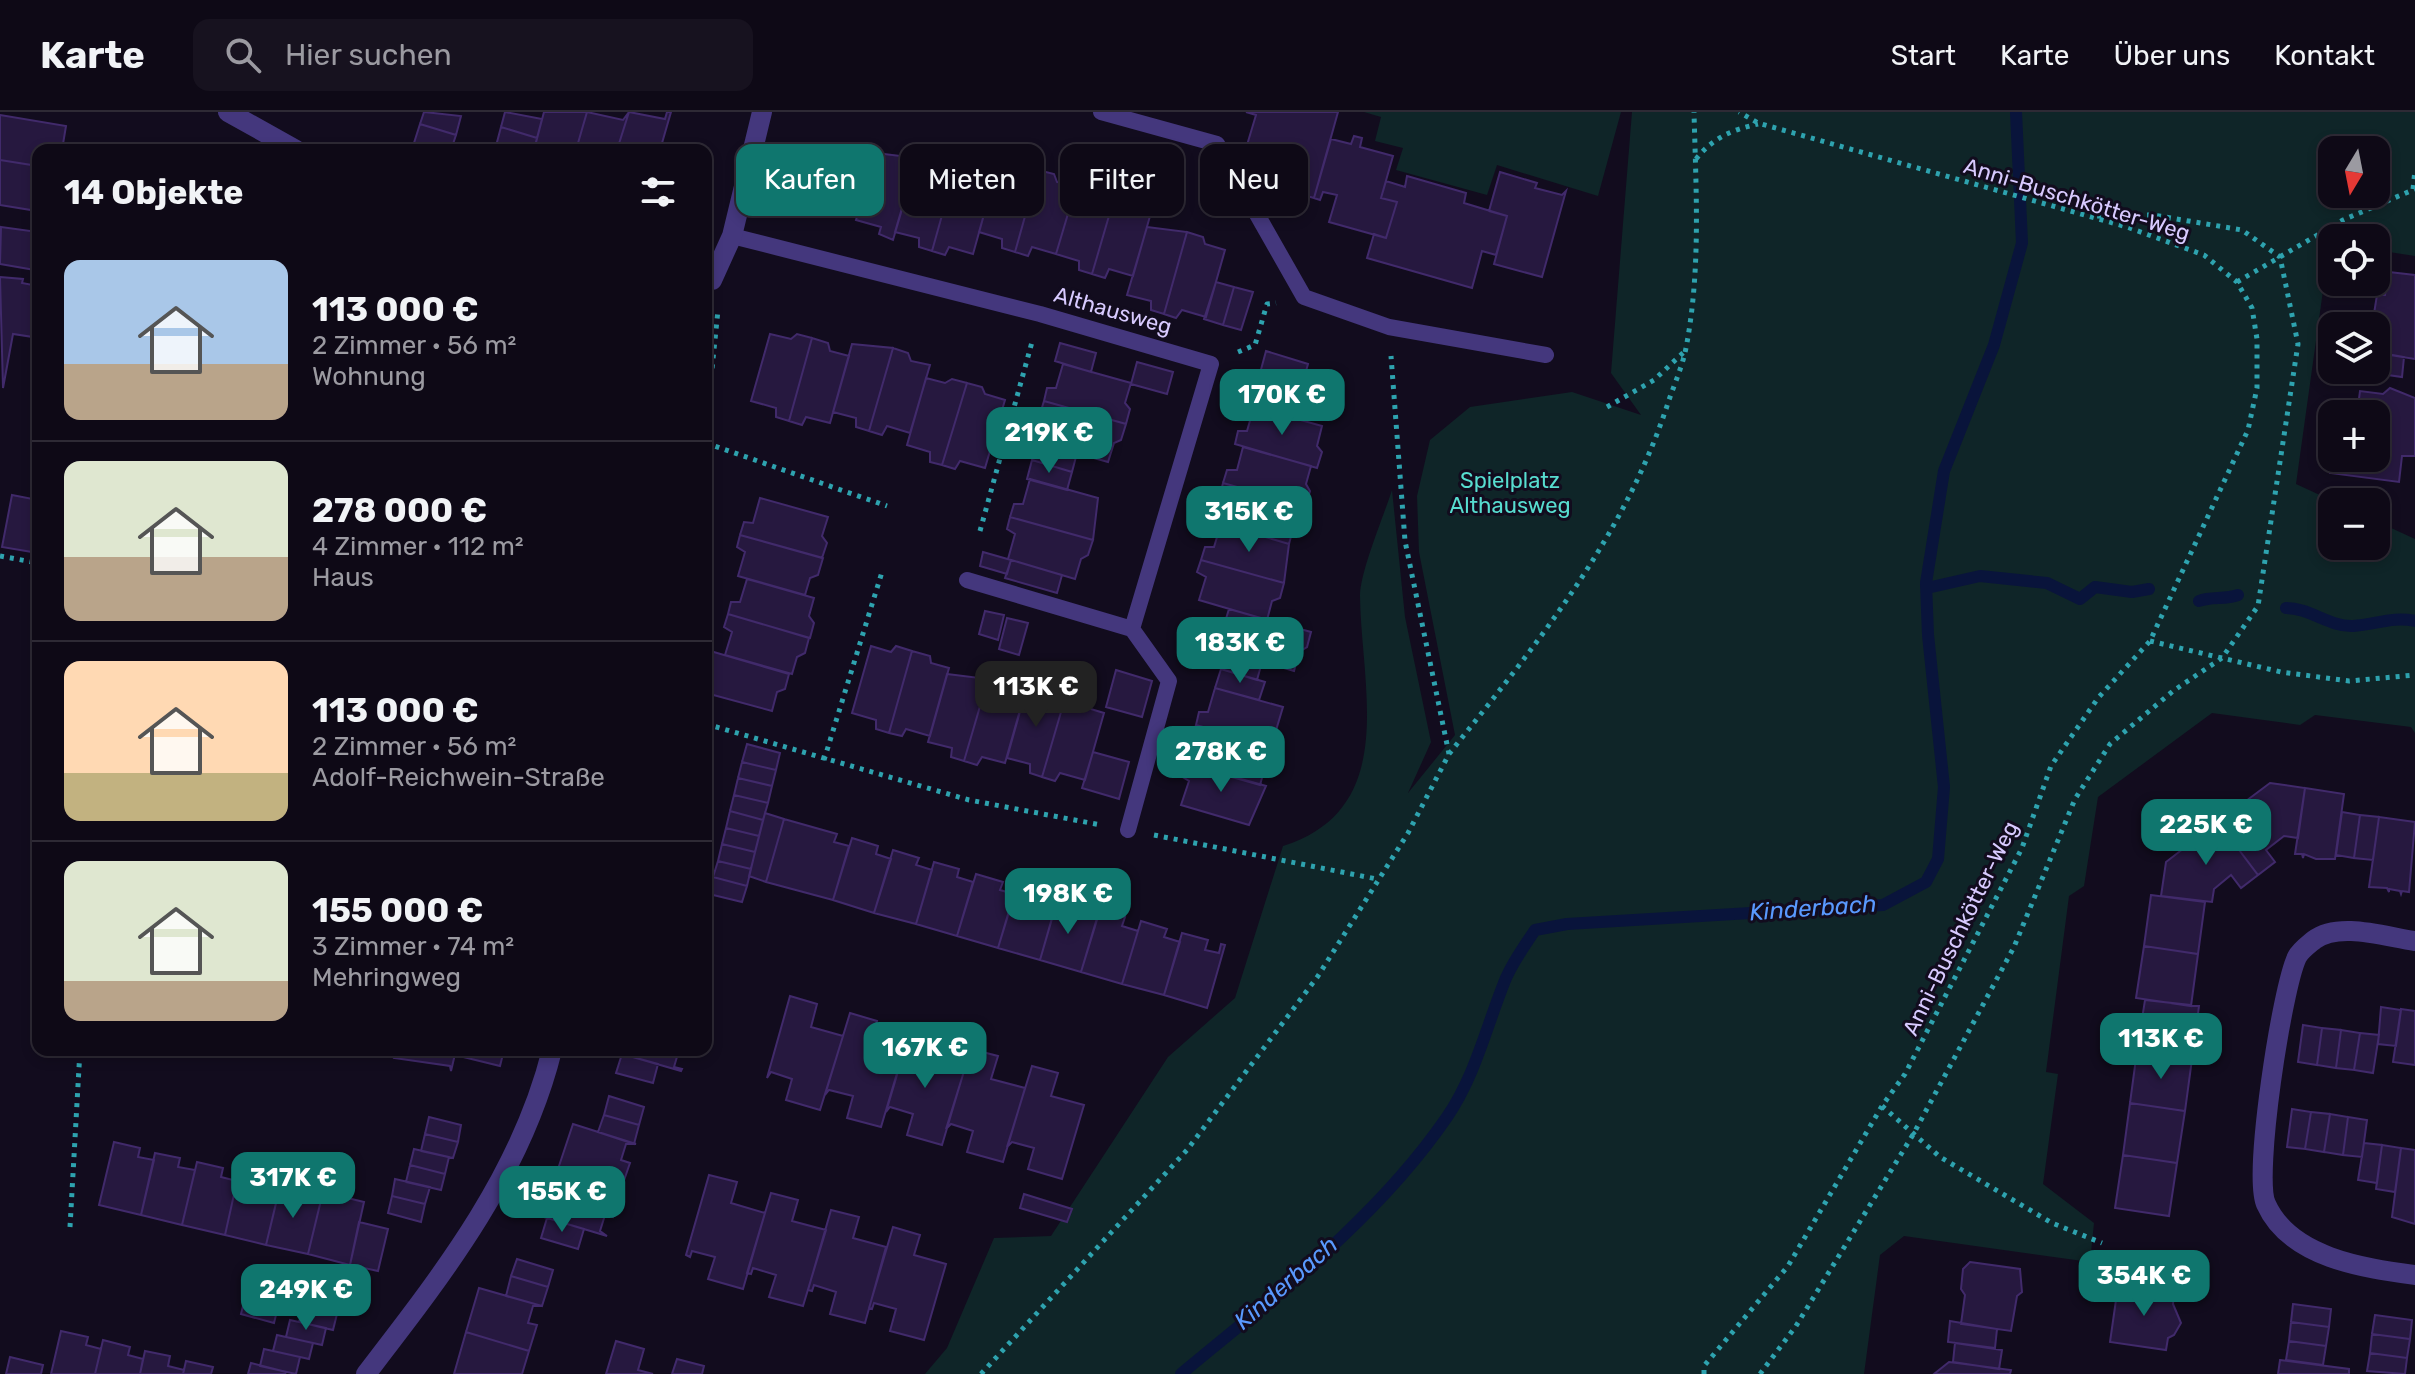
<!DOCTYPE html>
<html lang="de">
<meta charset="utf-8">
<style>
:root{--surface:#0e0916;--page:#17121f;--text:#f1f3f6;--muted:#9b9aa1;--line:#2e2a35;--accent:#0f766e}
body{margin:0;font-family:Rubik,sans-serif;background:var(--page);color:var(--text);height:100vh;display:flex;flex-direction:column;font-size:30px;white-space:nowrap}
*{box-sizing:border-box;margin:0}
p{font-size:26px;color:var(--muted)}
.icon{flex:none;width:44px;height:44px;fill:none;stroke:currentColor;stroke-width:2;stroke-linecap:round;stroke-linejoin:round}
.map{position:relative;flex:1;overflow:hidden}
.sheet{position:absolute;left:32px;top:32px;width:680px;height:912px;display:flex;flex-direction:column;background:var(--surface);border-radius:16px;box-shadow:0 4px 12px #0003,0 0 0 2px var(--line)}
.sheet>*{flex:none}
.top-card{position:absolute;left:736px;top:32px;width:760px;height:72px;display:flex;gap:16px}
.needle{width:52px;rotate:190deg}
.controls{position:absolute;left:2318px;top:24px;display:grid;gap:16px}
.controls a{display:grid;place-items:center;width:72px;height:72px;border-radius:16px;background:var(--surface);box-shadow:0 4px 12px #0003,0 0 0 2px var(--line);font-size:40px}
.price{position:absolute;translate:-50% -68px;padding:0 18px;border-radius:16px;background:var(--accent);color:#fff;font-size:26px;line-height:52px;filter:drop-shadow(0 2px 4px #0008)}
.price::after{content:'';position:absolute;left:50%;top:48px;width:24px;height:18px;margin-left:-12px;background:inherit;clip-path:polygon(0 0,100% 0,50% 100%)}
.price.on{background:#222;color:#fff}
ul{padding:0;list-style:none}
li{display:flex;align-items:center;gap:24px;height:200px;padding:0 32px}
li+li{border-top:2px solid var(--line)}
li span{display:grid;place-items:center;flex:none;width:224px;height:160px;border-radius:16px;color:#555}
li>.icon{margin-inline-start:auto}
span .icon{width:96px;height:96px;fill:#fffc;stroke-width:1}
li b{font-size:34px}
h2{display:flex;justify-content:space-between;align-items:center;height:96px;padding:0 32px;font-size:34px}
.chip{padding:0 28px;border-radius:16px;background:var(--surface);box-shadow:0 4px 12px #0003,0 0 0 2px var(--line);font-size:28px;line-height:72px}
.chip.on{background:var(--accent);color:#fff}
header{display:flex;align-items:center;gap:48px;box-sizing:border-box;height:112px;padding:0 40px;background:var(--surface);border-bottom:2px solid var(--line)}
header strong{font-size:38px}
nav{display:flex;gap:44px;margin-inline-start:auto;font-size:28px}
.search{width:560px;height:72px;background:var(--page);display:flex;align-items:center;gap:20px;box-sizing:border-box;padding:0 28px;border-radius:16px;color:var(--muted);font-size:30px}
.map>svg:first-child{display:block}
.green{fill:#0f2528;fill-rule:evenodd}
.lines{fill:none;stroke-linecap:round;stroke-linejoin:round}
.stream{stroke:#09143b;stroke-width:12}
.building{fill:#26183f;stroke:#412a6b;stroke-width:2}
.path{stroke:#2ea3af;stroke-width:5;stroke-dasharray:4 6;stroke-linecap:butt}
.lane{stroke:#44377d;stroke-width:16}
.street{stroke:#44377d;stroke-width:20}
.labels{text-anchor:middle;stroke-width:6;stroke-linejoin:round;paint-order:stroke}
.street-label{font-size:22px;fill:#d8caff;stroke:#120c1e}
.park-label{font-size:22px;fill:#57ddd0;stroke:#120c1e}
.water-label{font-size:24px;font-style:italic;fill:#5999fe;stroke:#120c1e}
</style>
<header>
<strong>Karte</strong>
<div class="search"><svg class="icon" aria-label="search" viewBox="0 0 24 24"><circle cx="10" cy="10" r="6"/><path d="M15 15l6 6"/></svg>Hier suchen</div>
<nav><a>Start</a><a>Karte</a><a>Über uns</a><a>Kontakt</a></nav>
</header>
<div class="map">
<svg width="2415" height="1262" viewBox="0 0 2415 1262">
<rect width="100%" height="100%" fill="#120c1e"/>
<path class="green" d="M1364,0H1621L1598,84L1497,53L1487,83L1396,58L1403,36L1375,29L1381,5Z
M1632,0H2415V144L2376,138V126H2332V153L2326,157L2296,372L2335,390H2332V434H2376V409L2415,427V621L2411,615L2315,603L2300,613L2212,601L2098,685L2084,774L2069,784L2046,960L2058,962L2043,1072L2094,1111L2090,1150L1904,1124L1880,1143L1864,1262H925L947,1236L994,1126L1051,1124L1168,945L1235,886L1283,734C1400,697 1361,575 1360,484C1360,460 1384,403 1392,378L1405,505L1431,630L1408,681L1455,623L1419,440L1417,384L1430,328L1470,295L1572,280L1641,303L1611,261ZM2332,38H2376V82H2332Z"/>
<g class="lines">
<path class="stream" d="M1927,476L1980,464L2047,471L2080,487L2095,475L2132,480L2149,477
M2199,489C2212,484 2224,488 2238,483
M2286,496C2310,496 2329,515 2353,514C2375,513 2392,504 2415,509
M1181,1262C1276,1183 1377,1107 1447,1005C1475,964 1486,916 1504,871C1511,852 1524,835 1535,818L1567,812L1883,793L1926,770L1938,747L1944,675L1928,523L1926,471L1944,359L1994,233L2022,131L2016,0"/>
</g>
<path class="building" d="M424,0L461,4L456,23L420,12Z
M505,0L542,7L537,26L501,15Z
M544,0H587L576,38H534Z
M587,0L623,8L629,0L617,38H576Z
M629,0L665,7L667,0H671L660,38H617Z
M1246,0H1338L1314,86L1270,74L1280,42L1247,33L1256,3Z
M0,3L66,14L62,38H38V54L0,48Z
M420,12L456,23L451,38L414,31Z
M501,15L537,26L534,38L496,34Z
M1354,24L1362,26L1360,35L1393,44L1381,86L1397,90L1386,126L1329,110L1337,83L1323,80L1320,88L1314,86L1331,27L1351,32Z
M876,41L917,46L893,128L879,122L881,115L856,108Z
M0,48L38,54L31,98L0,93Z
M915,52L934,57L940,53L955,57L932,139L919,135V126L895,120Z
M998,53L1017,58L1023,54L1038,58L1015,140L1002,136V127L979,120Z
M955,57L971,62L974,69L992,74L973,142L949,135L945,143L932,139Z
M1038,58L1054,62L1057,70L1076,75L1056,142L1032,135L1028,144L1015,140Z
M1500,60L1537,71L1535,76L1562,83L1566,79L1542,165L1494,152L1507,104L1489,99Z
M1407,64L1466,81L1464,91L1507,104L1496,143L1482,139L1472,176L1367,146L1374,122L1386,126L1397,90L1381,86L1386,69L1405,75Z
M1076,75L1094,80L1100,76L1116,80L1092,162L1079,158V149L1056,142Z
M1116,80L1131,84L1134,92L1152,97L1133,164L1109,157L1105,166L1092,162Z
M1,115L38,120L35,158L0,152Z
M1147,115L1187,120L1164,202L1151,198V189L1127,183Z
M1187,120L1203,125L1205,132L1225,138L1206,205L1182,198L1176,206L1164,202Z
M2389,160L2415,163V247L2377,241L2381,218L2372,214L2377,183H2385Z
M0,165L23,167L22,171L38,174L33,225L13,222L3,276Z
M1216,170L1234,175L1223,213L1204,207Z
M1234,175L1253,180L1241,218L1223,213Z
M770,222L791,227L797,222L812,226L789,309L776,305V296L751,289Z
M812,226L828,231L830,239L849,244L830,311L806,305L802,313L789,309Z
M1060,231L1096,241L1091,260L1055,249Z
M852,232L893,236L869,319L856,315V306L833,300Z
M893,236L908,241L911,249L930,253L910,321L887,314L882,323L869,319Z
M1266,239L1308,252L1298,288L1256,276Z
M2376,240L2404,245L2402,265L2353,258H2376Z
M1137,250L1173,260L1167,282L1131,272Z
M1063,252L1131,271L1125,291L1130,297L1126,312L1044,289L1047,276H1056Z
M926,266L945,271L952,267L967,271L942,353L930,350V340L907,333Z
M967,271L982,275L985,282L1005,288L985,356L960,349L955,357L942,353Z
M1256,276L1297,287L1292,306L1250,294Z
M2390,276L2415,286V344H2402L2399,370L2330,361L2332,345L2376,346V302H2357L2360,279L2383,282Z
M1044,289L1126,312L1121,328L1114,331L1108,350L1040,331L1048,306L1040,302Z
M1254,295L1322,314L1317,334L1322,340L1317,356L1235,332L1238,319H1247Z
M1038,329L1077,341L1072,360L1032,348Z
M1243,335L1311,354L1306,372L1310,379L1306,392L1309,395L1223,371L1227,358H1237Z
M1032,348L1072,360L1067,378L1027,367Z
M1030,367L1098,386L1093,428L1010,405L1014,392H1023Z
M1223,371L1306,395L1301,410L1294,413L1289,432L1221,412L1228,388L1220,383Z
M12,383L38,388V441L2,435Z
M760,386L828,405L822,424L827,431L822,446L740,423L744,410L753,411Z
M1010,405L1093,428L1088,443L1081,447L1075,467L1008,447L1015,422L1007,417Z
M1221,412L1289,432L1284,471L1201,448L1205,435H1214Z
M740,423L823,446L818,463L810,466L805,483L738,464L745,440L737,435Z
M983,440L1011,448L1007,462L980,454Z
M1011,448L1062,463L1057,481L1005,466Z
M1201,448L1284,471L1280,486L1272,489L1267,508L1199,488L1206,465L1197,460Z
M747,467L814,486L809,504L814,511L810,526L728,502L731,490H740Z
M1229,497L1311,520L1307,535L1299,540L1294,559L1226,539L1233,514L1225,510Z
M985,499L1004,503L998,528L979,522Z
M728,502L809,526L805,541L797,545L792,562L725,543L732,520L724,515Z
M1007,506L1028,511L1019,543L999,537Z
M871,534L891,540L896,534L912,539L889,621L876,617V608L852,601Z
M707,538L789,562L785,577L777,580L772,599L706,581L711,556L706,554Z
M912,539L930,544L931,551L949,556L930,624L906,617L902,624L889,621Z
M1226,539L1262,550L1257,568L1221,557Z
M1221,557L1265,570L1259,588L1215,576Z
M1116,558L1152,569L1142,605L1106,595Z
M947,562L988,567L964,649L951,645L952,636L928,630Z
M988,567L1004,572L1006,579L1024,584L1005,651L982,645L977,653L964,649Z
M1215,576L1283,595L1271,635L1196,613L1199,600H1208Z
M1026,578L1044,583L1050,578L1066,583L1042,665L1030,661V652L1007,646Z
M1066,583L1082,588L1084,595L1104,601L1085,668L1060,661L1055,669L1042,665Z
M1196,613L1278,636L1273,652L1265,655L1260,673L1193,654L1200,631L1192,626Z
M747,632L780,641L776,658L742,650Z
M1093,640L1129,650L1119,687L1082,676Z
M742,650L776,658L772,674L738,666Z
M1184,651L1266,674L1249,713L1181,693L1189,669L1181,664Z
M738,666L772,674L768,691L734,683Z
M2270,671L2305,676L2298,726L2284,724L2266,738L2275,750L2258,763L2218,710Z
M2305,676L2344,682L2335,747H2316L2304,742L2303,746L2302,742H2295Z
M734,683L768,691L763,708L730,699Z
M730,699L763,708L759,724L726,716Z
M2342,700L2360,703L2354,746L2336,743Z
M765,701L784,707L766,770L749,764Z
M2360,703L2379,705L2373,748L2354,746Z
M2379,705L2415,710L2409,780L2402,779L2401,782L2400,779L2389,777V780L2387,776L2369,775Z
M784,707L837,722L834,730L849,734L833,788L766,770Z
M2218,710L2258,763L2241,776L2231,763L2214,777L2212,790L2161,784L2166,750Z
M726,716L759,724L755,740L722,732Z
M852,726L878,734L876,742L891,747L874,801L833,788Z
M722,732L755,740L751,757L718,749Z
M893,738L919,746L916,753L932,758L916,812L874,801Z
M718,749L751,757L747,774L713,765Z
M934,750L959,757L957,765L973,770L957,824L916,812Z
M976,762L1003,770L1000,778L1014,782L998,836L957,824Z
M713,765L747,774L742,790L709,782Z
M1017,774L1043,781L1040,789L1056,793L1040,848L998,836Z
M2151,783L2205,790L2198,842L2144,834Z
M1058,785L1084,793L1082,802L1097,806L1081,860L1040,848Z
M1100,798L1125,805L1122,814L1138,819L1122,872L1081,860Z
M1141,809L1167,817L1164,825L1180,830L1164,883L1122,872Z
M1182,821L1208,828L1205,838L1219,841L1221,832L1225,833L1207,896L1164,883Z
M2144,834L2198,842L2191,894L2136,886Z
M790,884L817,892L811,915L843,924L820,998L786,988L792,967L771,960L767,966Z
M2145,888L2199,894L2192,947L2137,939Z
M2381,895L2401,898L2396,934L2378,932Z
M2401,897L2415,899V953L2393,950Z
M850,901L877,909L870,932L903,941L881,1015L847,1006L853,984L829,978L825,983Z
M2303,913L2322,916L2317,953L2298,950Z
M2322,916L2341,918L2336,956L2317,953Z
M2341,918L2360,921L2354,958L2336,956Z
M910,919L936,926L929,949L964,959L942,1033L907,1023L913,1002L890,995L886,1000Z
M2360,921L2379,923L2373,961L2354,958Z
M971,937L998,944L991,967L1025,976L1003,1050L967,1040L973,1019L951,1012L946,1017Z
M396,938H456L451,959L450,954L394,946Z
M456,938H504L500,954L455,943Z
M620,938H679L674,955L682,957L681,959L619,941Z
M2137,939L2192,947L2185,999L2130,991Z
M622,942L658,952L653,971L616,961Z
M1032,954L1058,961L1051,984L1084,993L1062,1067L1028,1057L1034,1036L1012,1030L1007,1035Z
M609,984L644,995L639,1013L604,1003Z
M2130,991L2185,999L2177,1051L2123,1043Z
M2292,997L2311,1000L2305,1037L2287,1035Z
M2311,1000L2330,1002L2324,1040L2305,1037Z
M2330,1002L2348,1005L2343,1043L2324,1040Z
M604,1003L639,1013L634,1032L598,1020Z
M429,1005L461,1013L458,1030L425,1022Z
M2348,1005L2367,1008L2362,1045L2343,1043Z
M573,1012L636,1032H626L621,1048L630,1051L621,1077L558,1057Z
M425,1022L458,1030L453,1046L421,1039Z
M114,1030L140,1036L138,1045L154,1048L141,1103L99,1093Z
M2364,1031L2382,1033L2377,1071L2358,1068Z
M2382,1033L2401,1036L2395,1080L2376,1077Z
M2401,1036L2415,1038V1112L2392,1105Z
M414,1037L449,1045L445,1062L410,1053Z
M155,1041L180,1046L178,1055L195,1058L182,1113L141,1103Z
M2123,1043L2177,1051L2169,1104L2115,1096Z
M197,1050L223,1056L221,1065L237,1069L225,1123L182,1113Z
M410,1053L445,1062L441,1078L406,1070Z
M558,1057L621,1077L613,1105L605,1103L600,1119L607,1124L544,1105Z
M239,1060L264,1066L262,1075L279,1079L266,1133L225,1123Z
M709,1063L737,1070L731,1091L765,1101L743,1177L708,1167L715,1145L692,1139L690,1145L686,1143Z
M395,1067L430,1075L425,1092L392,1084Z
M281,1070L306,1076L304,1085L321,1088L308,1142L266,1133Z
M323,1080L364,1090L350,1153L308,1142Z
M771,1081L798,1088L792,1109L826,1118L803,1194L769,1185L776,1163L753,1156L751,1162L747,1161Z
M1024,1082L1072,1097L1067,1110L1020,1096Z
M392,1084L425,1092L421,1110L388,1101Z
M831,1098L859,1105L853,1126L886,1135L865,1211L830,1202L836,1180L814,1173L812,1179L808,1178Z
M547,1106L584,1117L578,1137L541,1126Z
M359,1110L388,1117L378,1159L350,1153Z
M893,1115L920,1123L914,1143L946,1152L924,1228L890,1219L896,1197L874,1191L872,1197L869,1196Z
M517,1147L553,1158L548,1175L511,1164Z
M1970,1150L2020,1157L2022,1180L2017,1184L2011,1219L1961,1212L1965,1183L1961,1177L1963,1157Z
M511,1164L548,1175L542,1194L506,1184Z
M2118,1174L2174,1182L2173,1192L2181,1211L2174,1223L2168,1226L2166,1238L2110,1230Z
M479,1176L542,1194H533L528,1211L537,1213L529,1239L466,1220Z
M247,1178L280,1187L274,1211L241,1202Z
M2293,1192L2331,1197L2329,1215L2291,1210Z
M304,1194L337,1202L333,1218L299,1210Z
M2375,1203L2412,1208L2410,1227L2372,1222Z
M290,1208L326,1216L322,1233L286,1225Z
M1950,1209L1997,1217L1995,1236L1948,1230Z
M2291,1210L2329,1215L2326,1234L2289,1229Z
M61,1219L88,1225L86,1233L101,1237L95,1262H51Z
M466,1220L529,1239L522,1262H454Z
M2372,1222L2410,1227L2407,1246L2370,1241Z
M277,1223L313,1231L309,1247L273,1239Z
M103,1228L130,1235L128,1243L143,1247L140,1262H95Z
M616,1229L644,1237L638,1258L653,1262H606Z
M2289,1229L2326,1234L2323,1253L2286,1248Z
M1955,1231L2002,1238L1999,1257L1953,1250Z
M264,1237L300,1245L296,1262L260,1254Z
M145,1239L170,1244L168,1254L184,1258L183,1262H140Z
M2370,1241L2407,1246L2405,1262L2367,1259Z
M10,1245L43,1253L41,1262H6Z
M677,1247L704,1254L702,1262H672Z
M2280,1248L2349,1257V1262H2278Z
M186,1249L213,1255L211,1262H183Z
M1949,1250L2011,1258L2010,1262H1934Z
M251,1251L286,1260L285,1262H248Z"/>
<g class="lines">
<path class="path" d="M1696,47C1713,26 1731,18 1758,12
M2413,77L2415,58
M2237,170L2343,108L2415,77
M1238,240L1255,233L1267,192L1276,191
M1607,295L1654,268L1685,239
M706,316L718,198
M706,331L887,394
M980,419L1032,230
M0,444L38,451
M2150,529L2281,560L2349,569L2415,563
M706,612L969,688L1101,713
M1449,642C1536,533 1623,427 1667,294C1673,275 1682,256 1686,236C1701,158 1696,79 1694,0
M824,648L882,460
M1154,723L1377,767
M1882,994L1940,1045L2052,1111L2102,1131
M70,1115L80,938
M981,1262L1187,1038L1318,864L1408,721L1449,642L1405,429L1391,244
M1704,1262V1254L1788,1154L1882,994L1905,962L2022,736L2051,654L2098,586L2150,529L2248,318L2257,276V227L2252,196L2237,170L2204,143L2127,115L1758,11L1739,0
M1760,1262L1796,1214L1914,1021L2014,835L2075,687L2110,632L2173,579L2222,546L2258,494L2298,232L2280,145L2242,118L2153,103L2097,104"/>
<path class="lane" d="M1101,0L1217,32L1304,185L1389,215L1546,243
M732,124L1040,202L1211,252L1132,517L967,468
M1128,718L1169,569L1132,517"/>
<path class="street" d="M228,0L296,38
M706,169L712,168L732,124L762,0
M2415,829C2386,825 2339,809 2314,828C2308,833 2300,839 2297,845C2282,876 2253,1064 2266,1092C2290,1146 2364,1156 2415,1163
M366,1262C443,1162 521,1063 552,938"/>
</g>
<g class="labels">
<g class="street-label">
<text transform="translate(2077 87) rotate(17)" y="8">Anni-Buschkötter-Weg</text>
<text transform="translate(1113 198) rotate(16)" y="8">Althausweg</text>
<text transform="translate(1960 816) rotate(-64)" y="8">Anni-Buschkötter-Weg</text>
</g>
<g class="park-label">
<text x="1510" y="376">Spielplatz<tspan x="1510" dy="25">Althausweg</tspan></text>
</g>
<g class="water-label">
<text transform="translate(1813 796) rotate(-4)" y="8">Kinderbach</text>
<text transform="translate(1286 1171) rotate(-41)" y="8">Kinderbach</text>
</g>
</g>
</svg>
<div class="controls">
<a><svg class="needle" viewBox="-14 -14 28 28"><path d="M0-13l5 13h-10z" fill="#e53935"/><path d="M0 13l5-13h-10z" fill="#9b9aa1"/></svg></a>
<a><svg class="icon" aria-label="locate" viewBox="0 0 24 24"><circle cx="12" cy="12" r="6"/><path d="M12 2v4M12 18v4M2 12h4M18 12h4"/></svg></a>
<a><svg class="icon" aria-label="layers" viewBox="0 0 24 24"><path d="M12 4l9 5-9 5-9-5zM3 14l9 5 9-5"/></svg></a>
<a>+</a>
<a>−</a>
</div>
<b class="price" style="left:1282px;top:325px">170K €</b>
<b class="price" style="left:1049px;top:363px">219K €</b>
<b class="price" style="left:1249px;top:442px">315K €</b>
<b class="price" style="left:1240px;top:573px">183K €</b>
<b class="price on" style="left:1036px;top:617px">113K €</b>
<b class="price" style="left:1221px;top:682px">278K €</b>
<b class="price" style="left:2206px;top:755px">225K €</b>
<b class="price" style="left:1068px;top:824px">198K €</b>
<b class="price" style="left:2161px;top:969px">113K €</b>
<b class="price" style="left:925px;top:978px">167K €</b>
<b class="price" style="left:293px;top:1108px">317K €</b>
<b class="price" style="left:562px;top:1122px">155K €</b>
<b class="price" style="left:2144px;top:1206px">354K €</b>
<b class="price" style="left:306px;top:1220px">249K €</b>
<div class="top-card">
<a class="chip on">Kaufen</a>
<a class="chip">Mieten</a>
<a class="chip">Filter</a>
<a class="chip">Neu</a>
</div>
<section class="sheet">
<h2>14 Objekte<svg class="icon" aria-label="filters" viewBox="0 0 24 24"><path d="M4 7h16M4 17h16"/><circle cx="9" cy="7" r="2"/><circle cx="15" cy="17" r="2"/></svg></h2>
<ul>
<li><span style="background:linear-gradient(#a9c7e8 65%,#b9a48a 0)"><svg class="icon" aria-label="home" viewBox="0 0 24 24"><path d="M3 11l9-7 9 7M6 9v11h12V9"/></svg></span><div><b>113 000 €</b><p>2 Zimmer · 56 m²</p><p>Wohnung</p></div></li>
<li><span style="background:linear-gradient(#dfe7d0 60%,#b9a48a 0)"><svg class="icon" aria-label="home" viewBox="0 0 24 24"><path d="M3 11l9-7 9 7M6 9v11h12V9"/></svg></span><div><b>278 000 €</b><p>4 Zimmer · 112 m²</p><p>Haus</p></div></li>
<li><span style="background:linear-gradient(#ffd9b3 70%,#c2b280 0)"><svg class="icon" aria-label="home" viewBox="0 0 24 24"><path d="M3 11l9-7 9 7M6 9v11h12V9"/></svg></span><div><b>113 000 €</b><p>2 Zimmer · 56 m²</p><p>Adolf-Reichwein-Straße</p></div></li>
<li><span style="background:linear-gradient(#dfe7d0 75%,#b9a48a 0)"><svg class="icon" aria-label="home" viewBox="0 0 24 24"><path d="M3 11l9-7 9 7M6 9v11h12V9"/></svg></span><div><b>155 000 €</b><p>3 Zimmer · 74 m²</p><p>Mehringweg</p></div></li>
</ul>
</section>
</div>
